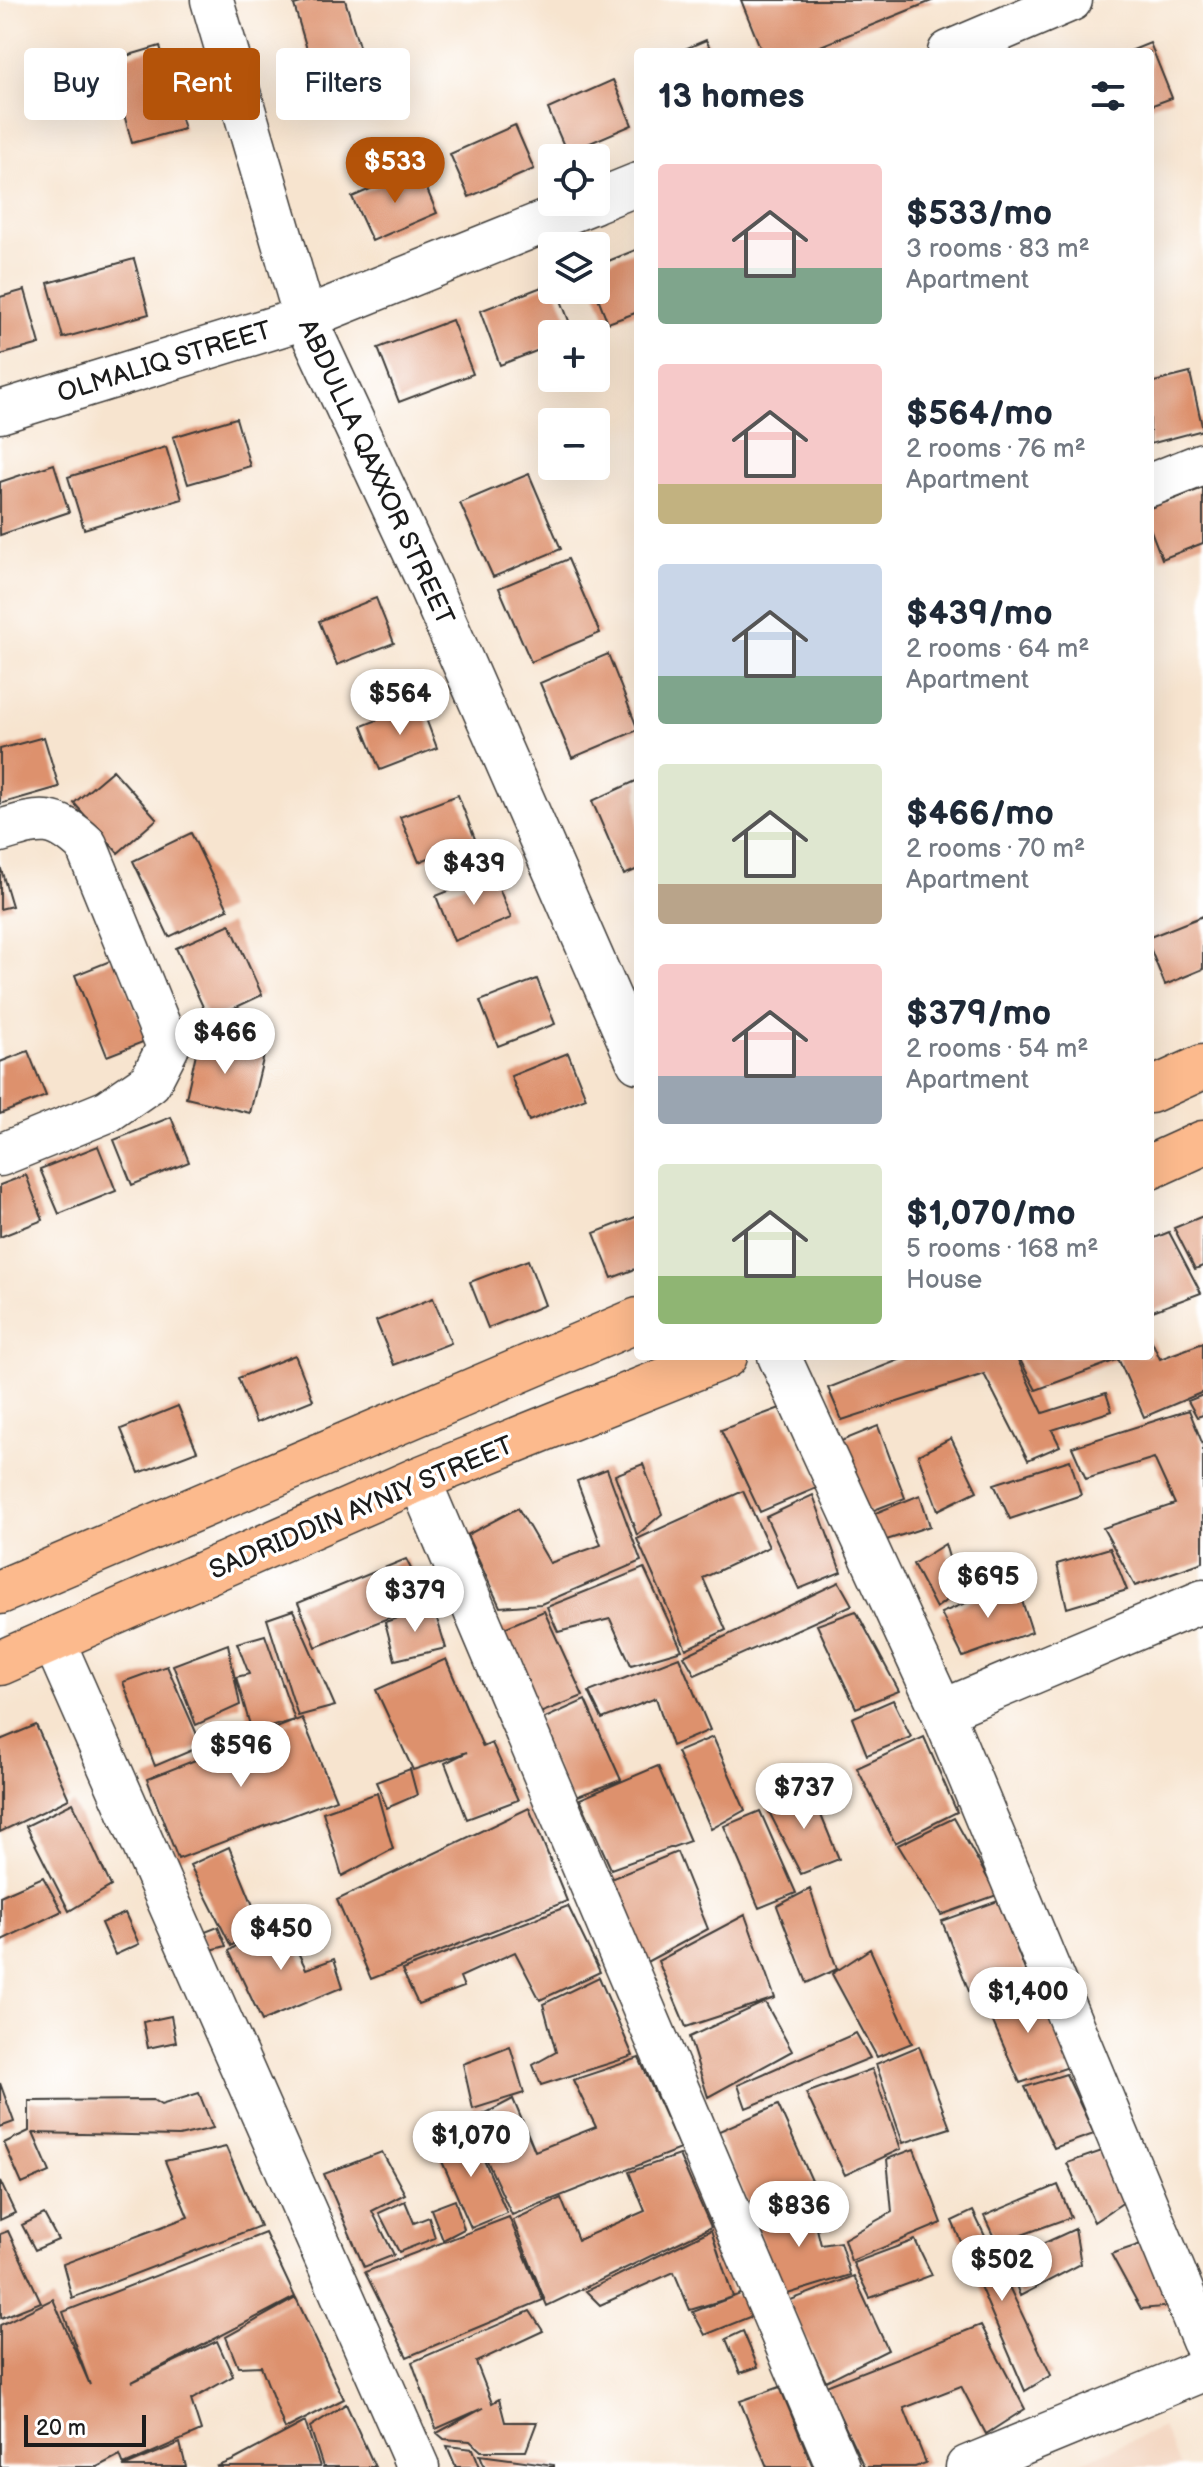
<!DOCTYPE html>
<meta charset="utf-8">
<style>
:root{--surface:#fff;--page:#f6f6f7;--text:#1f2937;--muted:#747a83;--accent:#b45309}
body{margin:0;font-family:"Balsamiq Sans",sans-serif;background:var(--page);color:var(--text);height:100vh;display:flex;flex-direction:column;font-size:30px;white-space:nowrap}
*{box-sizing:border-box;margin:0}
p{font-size:26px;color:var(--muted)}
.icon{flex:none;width:44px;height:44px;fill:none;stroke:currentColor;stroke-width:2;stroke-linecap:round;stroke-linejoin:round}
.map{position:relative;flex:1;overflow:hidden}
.drawer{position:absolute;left:634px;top:48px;width:520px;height:1312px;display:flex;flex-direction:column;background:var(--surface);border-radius:8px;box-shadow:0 8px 32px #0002}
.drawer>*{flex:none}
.top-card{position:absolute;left:24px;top:48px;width:490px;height:72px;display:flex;gap:16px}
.controls{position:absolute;left:538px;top:144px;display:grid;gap:16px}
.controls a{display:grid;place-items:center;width:72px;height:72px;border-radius:8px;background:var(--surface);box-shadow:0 8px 32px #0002;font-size:40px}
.scale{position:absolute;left:24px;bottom:20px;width:122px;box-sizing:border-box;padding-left:8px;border:4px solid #1c1c1c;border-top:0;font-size:22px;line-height:28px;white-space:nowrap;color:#1c1c1c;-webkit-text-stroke:6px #fff;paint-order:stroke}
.price{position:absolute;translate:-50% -68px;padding:0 18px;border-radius:28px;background:#fff;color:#222;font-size:26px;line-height:52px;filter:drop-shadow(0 2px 4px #0008)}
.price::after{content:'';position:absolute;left:50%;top:48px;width:24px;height:18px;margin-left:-12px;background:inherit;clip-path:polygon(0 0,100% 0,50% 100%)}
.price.on{background:var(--accent);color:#fff}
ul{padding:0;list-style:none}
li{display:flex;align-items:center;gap:24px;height:200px;padding:0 24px}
li span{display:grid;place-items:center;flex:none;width:224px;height:160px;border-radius:8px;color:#555}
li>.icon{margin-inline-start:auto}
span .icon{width:96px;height:96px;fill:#fffc;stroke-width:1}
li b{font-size:34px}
h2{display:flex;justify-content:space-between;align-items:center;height:96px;padding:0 24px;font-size:34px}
.pill{padding:0 28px;border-radius:8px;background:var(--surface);box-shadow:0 8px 32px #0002;font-size:28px;line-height:72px}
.pill.on{background:var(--accent);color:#fff}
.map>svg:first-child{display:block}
.built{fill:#f3d4be}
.building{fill:#dd916d}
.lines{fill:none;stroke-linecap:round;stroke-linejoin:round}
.minor-casing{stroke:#3d3a37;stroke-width:45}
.major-casing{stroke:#3d3a37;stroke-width:47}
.minor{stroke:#fff;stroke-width:42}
.major{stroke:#fcba8d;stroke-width:44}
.labels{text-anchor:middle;stroke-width:7;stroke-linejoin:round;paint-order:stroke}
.street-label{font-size:26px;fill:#1c1c1c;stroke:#fff}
</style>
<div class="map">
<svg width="1203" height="2467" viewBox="0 0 1203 2467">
<rect width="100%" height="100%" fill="#fff"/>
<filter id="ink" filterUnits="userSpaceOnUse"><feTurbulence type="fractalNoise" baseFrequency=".0125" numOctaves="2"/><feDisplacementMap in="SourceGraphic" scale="16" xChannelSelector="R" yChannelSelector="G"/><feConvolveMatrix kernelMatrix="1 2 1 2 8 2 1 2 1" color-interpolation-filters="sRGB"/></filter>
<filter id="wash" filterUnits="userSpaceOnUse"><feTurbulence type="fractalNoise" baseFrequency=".006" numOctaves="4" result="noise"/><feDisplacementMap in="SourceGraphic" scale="32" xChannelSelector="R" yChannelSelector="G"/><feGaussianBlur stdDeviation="1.8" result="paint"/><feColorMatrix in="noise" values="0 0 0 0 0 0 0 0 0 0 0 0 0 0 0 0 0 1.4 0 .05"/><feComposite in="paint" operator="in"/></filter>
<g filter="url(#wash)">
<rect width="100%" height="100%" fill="#f7e4cf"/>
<path class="built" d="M1163,2427L1180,2467H1069Z"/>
<g id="blocks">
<path class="building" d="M311,0H345L365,66L316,80L294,5Z
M741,0H934L806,52H762Z
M706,40L712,52H678Z
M1150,43L1172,98L1150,106V52H1128Z
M160,46L184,129L132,143L109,61Z
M613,80L632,125L567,153L548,109Z
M515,125L534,169L469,197L450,154Z
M418,168L437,213L372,241L352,197Z
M638,249V312L608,323L595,290L596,266Z
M134,259L149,314L63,338L48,283Z
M552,283V290H557L574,334H552V345L500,365L480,311Z
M25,290L40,344L0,355V297Z
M452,320L473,374L399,402L378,348Z
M1190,373L1203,430L1150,444V383Z
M236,418L250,466L188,484L173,437Z
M166,447L182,499L84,529L68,477Z
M54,464L69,512L0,535V482Z
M529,474L561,549L493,577L460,503Z
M1203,488V543L1162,559L1150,528V508Z
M568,559L600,633L531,662L499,588Z
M376,598L394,643L337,665L319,621Z
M608,654L638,730L572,758L540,683Z
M420,703L437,748L380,770L362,726Z
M44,737L59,787L0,804V749Z
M113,770L157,819L118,853L74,803Z
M638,780V869L624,875L592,801Z
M458,795L475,839L419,862L400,817Z
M191,833L228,909L169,937L133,861Z
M1,869L12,906L0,909V870Z
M493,873L511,918L454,941L436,896Z
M1203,916V969L1165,985L1150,948V937Z
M230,924L262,995L209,1020L176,948Z
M115,959L148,1040L107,1056L75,975Z
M537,979L555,1024L498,1046L480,1001Z
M199,1040L264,1055L250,1113L186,1098Z
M28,1051L46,1096L0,1114V1062Z
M568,1053L586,1098L529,1121L511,1076Z
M171,1117L189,1162L132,1185L114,1140Z
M98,1146L116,1191L59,1214L40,1169Z
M26,1175L43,1220L0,1237V1185Z
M638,1216V1268L612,1278L594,1233Z
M1203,1216V1266L1195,1269L1174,1228Z
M1169,1232L1201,1293L1150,1312V1240Z
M528,1260L545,1305L488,1328L470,1282Z
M433,1298L451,1343L394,1365L376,1321Z
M1150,1337L1160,1359L1203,1343V1392L1144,1417L1117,1356H1150Z
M295,1355L313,1400L256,1423L238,1378Z
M909,1356H1016L1043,1413L1106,1393L1112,1411L1052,1430L1060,1446L1028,1460L984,1374L842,1420L828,1388Z
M1018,1356H1115L1117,1360L1036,1390Z
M1203,1395V1415L1197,1417L1188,1401Z
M178,1406L197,1451L139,1473L121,1429Z
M780,1408L819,1487L760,1512L721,1430Z
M1189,1410L1203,1445V1562L1135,1586L1103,1528L1175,1504L1154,1458L1086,1479L1072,1447Z
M878,1426L905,1498L864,1514L829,1446Z
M951,1438L977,1491L938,1510L918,1455Z
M1070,1460L1081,1495L1010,1519L994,1484Z
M643,1464L662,1514L637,1535L615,1475Z
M607,1469L641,1561L541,1604L500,1607L467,1535L518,1508L550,1563L601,1545L577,1481Z
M743,1491L769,1547L703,1578L726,1630L686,1649L637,1539Z
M813,1495L841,1572L799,1589L766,1517Z
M920,1495L930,1526L874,1544L863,1518Z
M945,1544L959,1591L936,1608L913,1564Z
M1110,1548L1127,1590L1067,1608L1057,1564Z
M406,1559L428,1602L316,1647L298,1603Z
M644,1568L682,1650L631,1665L610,1619L558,1632L547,1607Z
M839,1582L852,1605L695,1675L684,1656Z
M1016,1582L1032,1632L963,1657L941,1613Z
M433,1606L446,1648L395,1660L385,1622Z
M293,1610L335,1706L298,1716L267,1619Z
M544,1611L583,1696L535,1715L497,1631Z
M856,1611L899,1691L856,1708L817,1625Z
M265,1635L295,1720L252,1732L236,1677L249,1674L237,1643Z
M228,1644L240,1705L196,1725L173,1665Z
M679,1657L710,1730L672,1746L656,1698L602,1719L589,1692Z
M446,1659L483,1747L492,1743L518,1800L467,1819L445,1763L467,1752L413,1770L376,1690Z
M167,1666L202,1746L155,1766L123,1682Z
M585,1700L621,1780L570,1799L534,1723Z
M893,1700L911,1737L867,1755L852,1718Z
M302,1718L336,1799L178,1859L147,1779Z
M36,1725L69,1799L0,1832V1740Z
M713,1737L745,1810L711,1829L677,1752Z
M924,1737L957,1812L895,1843L857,1768Z
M658,1766L690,1841L611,1869L580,1799Z
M410,1769L417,1795L387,1808L376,1782Z
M809,1786L839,1859L801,1874L767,1808Z
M377,1793L393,1849L342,1876L323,1812Z
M73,1803L111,1886L69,1911L26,1826Z
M529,1808L567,1901L371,1979L337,1900Z
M760,1811L796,1893L759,1908L724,1826Z
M954,1818L997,1895L941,1915L898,1845Z
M229,1847L261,1925L231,1946L190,1865Z
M677,1852L708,1929L641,1965L603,1882Z
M43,1877L62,1911L0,1941V1896Z
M810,1889L837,1969L807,1983L777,1906Z
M998,1901L1030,1983L975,2007L942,1921Z
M568,1906L600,1972L540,2000L515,1952L460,1977L464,1987L418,2004L402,1970Z
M125,1913L139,1944L115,1955L101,1923Z
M280,1915L306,1969L334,1959L343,1987L262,2021L229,1951Z
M745,1915L775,1998L686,2027L658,1961Z
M218,1927L226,1946L207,1951L200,1934Z
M870,1949L912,2043L877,2057L832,1974Z
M599,1977L633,2056L541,2085L533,2065L556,2052L543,2004Z
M1033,1986L1072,2066L1020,2083L985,2004Z
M765,2002L792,2051L708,2097L689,2037Z
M171,2016L176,2042L148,2048L143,2022Z
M856,2033L870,2058L746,2108L738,2085Z
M510,2046L524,2093L473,2109L463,2064Z
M919,2046L950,2128L903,2143L876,2064Z
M639,2058L680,2149L512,2215L469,2122L513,2099L535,2151L596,2127L573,2080Z
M872,2069L901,2149L845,2175L806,2093Z
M1066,2074L1094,2134L1054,2148L1025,2087Z
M0,2083L14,2122L0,2127Z
M199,2093L213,2128L179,2136L33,2133L50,2172L22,2184L4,2143L29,2131V2101L153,2100L161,2105Z
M778,2105L817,2192L754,2215L717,2132Z
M471,2130L507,2213L471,2228L434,2143Z
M226,2147L260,2226L72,2298L63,2264L188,2217L165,2161Z
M914,2149L942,2223L851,2261L844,2239L892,2212L887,2159Z
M1102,2151L1124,2202L1094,2222L1067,2163Z
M382,2152L405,2194L372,2211L394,2255L364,2267L324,2174Z
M679,2155L711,2227L547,2306L513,2220L561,2198L578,2240L645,2211L629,2172Z
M0,2181L15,2213L0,2220Z
M1058,2185L1071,2217L997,2244L984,2216Z
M809,2196L821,2245L840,2242L850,2275L781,2296L754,2220Z
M455,2200L464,2229L443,2240L431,2209Z
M405,2201L414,2223L429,2217L435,2238L399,2252L379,2213Z
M973,2211L1051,2375L1025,2391L952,2221Z
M44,2214L58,2240L35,2250L22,2225Z
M509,2217L543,2300L407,2357L365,2272Z
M1075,2229L1081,2264L1020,2296L1007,2260Z
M711,2230L733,2297L690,2310L674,2272L600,2305L586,2291Z
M8,2231L41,2302L1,2318L0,2234Z
M265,2233L295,2297L132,2382L217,2341L233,2376L191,2400L201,2431L124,2465L120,2455L97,2467H0V2325L53,2299L90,2385L63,2312Z
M915,2240L932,2275L870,2298L853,2263Z
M1144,2243L1174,2306L1141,2309L1111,2254Z
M854,2276L888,2350L826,2381L788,2301Z
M743,2293L752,2316L705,2335L693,2312Z
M296,2298L344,2399L285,2429L261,2366L238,2367L226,2337Z
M530,2311L543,2331L476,2362L492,2403L499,2399L505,2422H537L526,2451H481L470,2441L444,2439L437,2433L483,2408L436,2429L412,2362Z
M981,2325L1025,2409L986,2434L961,2386L904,2408L926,2463L915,2467H864L826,2386Z
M743,2331L758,2367L740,2373L726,2339Z
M780,2387L813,2467H767L740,2401Z
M346,2404L375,2467H323L310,2427Z
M305,2422L320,2467H216L234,2460Z
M180,2443L186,2467H123Z
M447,2446L473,2449L480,2467H456Z
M480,2455L554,2465V2467H485Z"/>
</g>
</g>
<g filter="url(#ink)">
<use href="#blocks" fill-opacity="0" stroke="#3d3a37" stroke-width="2"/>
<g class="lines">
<g class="minor-casing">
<path id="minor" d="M212,0L305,318L426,578L638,1062
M949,52L1071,0
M596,201L638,184
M0,412L305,318L594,202
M1150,485L1203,464
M0,831C41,819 53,814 86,845L168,1047L150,1082L108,1111L0,1155
M779,1356L942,1711L1203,2341
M419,1479L838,2467
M54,1642L418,2467
M942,1711L1203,1601
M967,2467L1203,2370"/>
</g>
<g class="major-casing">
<path id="major" d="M1150,1091L1203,1067
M1150,1167L1203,1143
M0,1592L638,1320
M0,1663L419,1479L725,1356"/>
</g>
<use href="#minor" class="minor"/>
<use href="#major" class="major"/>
</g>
</g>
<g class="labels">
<g class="street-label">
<text transform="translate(164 361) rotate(-17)" y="9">OLMALIQ STREET</text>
<text transform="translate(377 472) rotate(65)" y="9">ABDULLA QAXXOR STREET</text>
<text transform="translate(361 1507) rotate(-23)" y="9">SADRIDDIN AYNIY STREET</text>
</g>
</g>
</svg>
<div class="controls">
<a><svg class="icon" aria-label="locate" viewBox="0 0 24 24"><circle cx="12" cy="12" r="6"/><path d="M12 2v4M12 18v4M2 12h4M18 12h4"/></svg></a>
<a><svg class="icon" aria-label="layers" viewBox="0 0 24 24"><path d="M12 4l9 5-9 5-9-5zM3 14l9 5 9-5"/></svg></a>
<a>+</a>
<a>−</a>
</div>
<div class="scale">20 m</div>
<b class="price on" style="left:395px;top:205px">$533</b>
<b class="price" style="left:400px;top:737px">$564</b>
<b class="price" style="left:474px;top:907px">$439</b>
<b class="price" style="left:225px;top:1076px">$466</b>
<b class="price" style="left:988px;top:1620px">$695</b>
<b class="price" style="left:415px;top:1634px">$379</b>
<b class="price" style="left:241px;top:1789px">$596</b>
<b class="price" style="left:804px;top:1831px">$737</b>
<b class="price" style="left:281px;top:1972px">$450</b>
<b class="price" style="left:1028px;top:2035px">$1,400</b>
<b class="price" style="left:471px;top:2179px">$1,070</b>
<b class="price" style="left:799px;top:2249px">$836</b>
<b class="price" style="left:1002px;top:2303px">$502</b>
<div class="top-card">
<a class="pill">Buy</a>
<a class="pill on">Rent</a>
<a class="pill">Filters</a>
</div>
<section class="drawer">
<h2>13 homes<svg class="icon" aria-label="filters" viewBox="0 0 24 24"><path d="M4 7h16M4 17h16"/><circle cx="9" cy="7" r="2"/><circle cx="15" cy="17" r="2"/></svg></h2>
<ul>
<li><span style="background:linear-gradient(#f6c9c9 65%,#7fa58c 0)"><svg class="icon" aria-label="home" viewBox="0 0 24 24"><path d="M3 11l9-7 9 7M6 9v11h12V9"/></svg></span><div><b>$533/mo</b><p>3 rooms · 83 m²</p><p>Apartment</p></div></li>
<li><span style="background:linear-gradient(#f6c9c9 75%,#c2b280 0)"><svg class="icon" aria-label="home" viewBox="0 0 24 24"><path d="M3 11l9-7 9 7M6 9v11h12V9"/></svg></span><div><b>$564/mo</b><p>2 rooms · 76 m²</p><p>Apartment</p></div></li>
<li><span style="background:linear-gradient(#c9d6e8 70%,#7fa58c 0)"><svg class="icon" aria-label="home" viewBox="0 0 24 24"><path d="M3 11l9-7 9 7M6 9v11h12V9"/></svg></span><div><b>$439/mo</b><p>2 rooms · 64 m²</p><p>Apartment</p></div></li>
<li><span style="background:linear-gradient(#dfe7d0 75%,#b9a48a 0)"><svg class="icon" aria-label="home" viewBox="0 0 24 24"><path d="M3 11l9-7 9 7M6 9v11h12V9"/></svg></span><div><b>$466/mo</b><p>2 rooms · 70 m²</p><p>Apartment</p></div></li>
<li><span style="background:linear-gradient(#f6c9c9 70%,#9aa5b1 0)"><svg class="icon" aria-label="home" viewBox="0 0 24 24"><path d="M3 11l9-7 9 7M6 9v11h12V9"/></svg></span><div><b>$379/mo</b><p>2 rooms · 54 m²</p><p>Apartment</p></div></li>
<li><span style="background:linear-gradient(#dfe7d0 70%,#8fb573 0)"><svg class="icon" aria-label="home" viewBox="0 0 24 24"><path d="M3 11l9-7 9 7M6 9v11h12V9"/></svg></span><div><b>$1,070/mo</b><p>5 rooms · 168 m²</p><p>House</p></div></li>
</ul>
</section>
</div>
